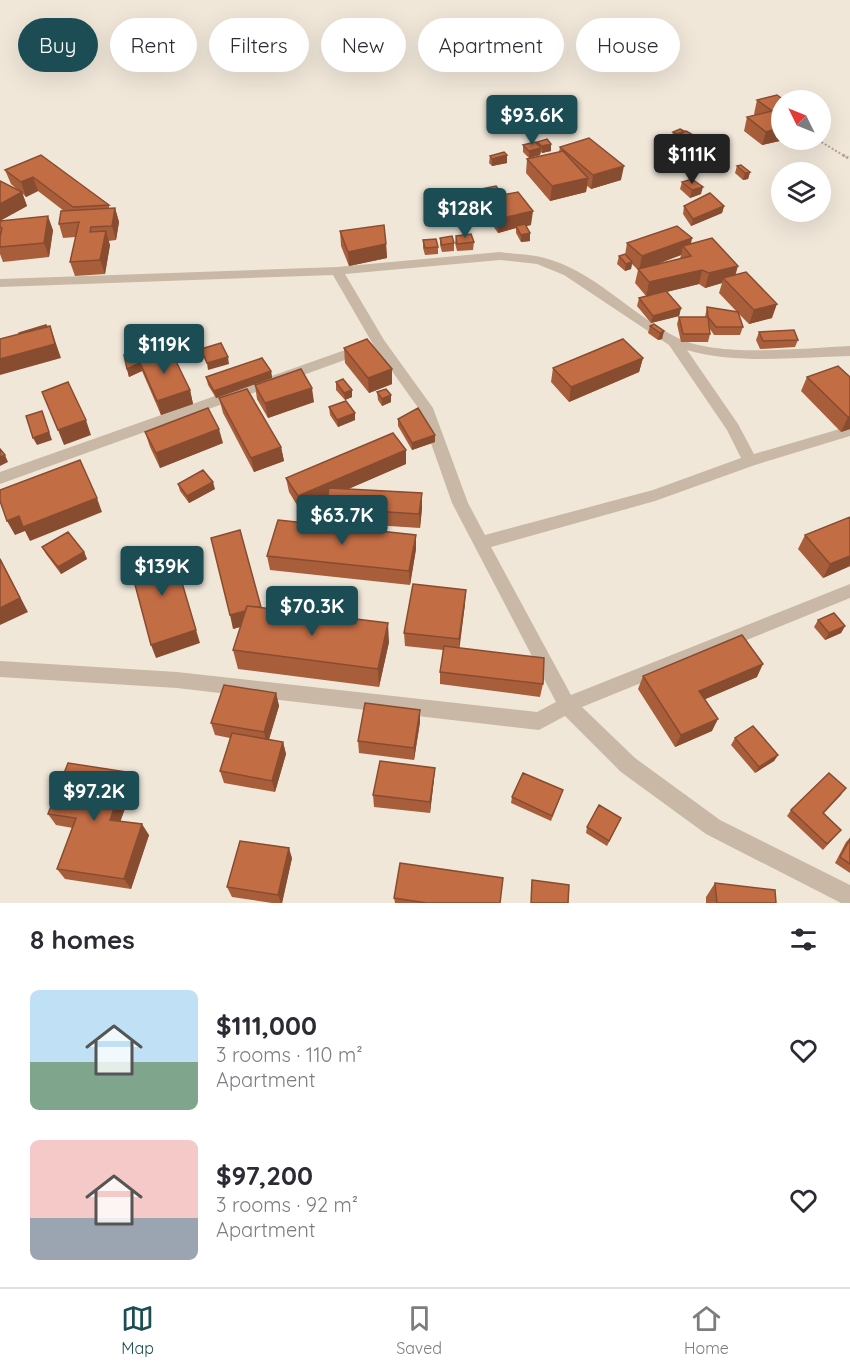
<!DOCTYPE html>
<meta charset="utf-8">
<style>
:root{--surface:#fff;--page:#f2f2f3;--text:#2b2b33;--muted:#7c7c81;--line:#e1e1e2;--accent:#1d4d54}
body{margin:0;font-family:Quicksand,sans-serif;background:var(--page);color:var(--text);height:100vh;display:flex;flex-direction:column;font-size:22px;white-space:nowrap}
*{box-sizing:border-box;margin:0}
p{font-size:20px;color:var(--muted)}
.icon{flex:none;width:33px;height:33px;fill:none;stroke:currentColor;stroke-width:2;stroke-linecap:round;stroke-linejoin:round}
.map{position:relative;height:903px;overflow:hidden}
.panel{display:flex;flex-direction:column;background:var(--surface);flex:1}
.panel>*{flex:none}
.banner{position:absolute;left:18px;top:18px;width:814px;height:54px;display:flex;gap:12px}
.needle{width:39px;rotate:313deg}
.controls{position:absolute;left:771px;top:90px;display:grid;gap:12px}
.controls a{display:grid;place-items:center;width:60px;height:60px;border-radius:50%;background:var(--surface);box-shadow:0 6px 24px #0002;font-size:30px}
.price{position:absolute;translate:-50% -51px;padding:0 14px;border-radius:6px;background:var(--accent);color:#fff;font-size:20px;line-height:39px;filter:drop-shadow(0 2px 3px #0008)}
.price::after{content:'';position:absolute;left:50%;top:36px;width:18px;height:14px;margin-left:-9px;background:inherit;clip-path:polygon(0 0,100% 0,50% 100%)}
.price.selected{background:#222;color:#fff}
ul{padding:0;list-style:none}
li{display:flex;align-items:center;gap:18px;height:150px;padding:0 30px}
li span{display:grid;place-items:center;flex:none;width:168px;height:120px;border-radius:9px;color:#555}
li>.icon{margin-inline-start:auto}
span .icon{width:72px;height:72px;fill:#fffc;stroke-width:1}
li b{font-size:26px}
h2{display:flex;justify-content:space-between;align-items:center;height:72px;padding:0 30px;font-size:26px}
.pill{padding:0 21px;border-radius:27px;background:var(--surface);box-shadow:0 6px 24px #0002;font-size:21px;line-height:54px}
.pill.selected{background:var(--accent);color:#fff}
.dock{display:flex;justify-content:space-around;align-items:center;height:84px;border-top:2px solid var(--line);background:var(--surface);font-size:16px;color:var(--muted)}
.dock a{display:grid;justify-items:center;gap:3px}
.dock .selected{color:var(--accent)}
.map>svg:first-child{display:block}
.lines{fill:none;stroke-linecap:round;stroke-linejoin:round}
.path-far1{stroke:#b4a290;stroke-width:2;stroke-dasharray:2 2;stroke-linecap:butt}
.path{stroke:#b4a290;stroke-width:3;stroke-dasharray:2 2;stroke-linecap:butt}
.minor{fill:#c8b8a5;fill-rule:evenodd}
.wall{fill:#a85e3b;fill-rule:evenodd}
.shaded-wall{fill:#884c30}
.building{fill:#c36d45;stroke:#884c30;stroke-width:1.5}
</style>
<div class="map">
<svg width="850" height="903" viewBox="0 0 850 903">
<rect width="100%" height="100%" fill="#f0e7d9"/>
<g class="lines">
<path class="path-far1" d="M818,140L846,157"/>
<path class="path" d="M843,155L850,159"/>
<path class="minor" d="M500,252C513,254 528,254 541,257C593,269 631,315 678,338C718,358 804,348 850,346V356C796,357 739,365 687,350L738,424L754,454L850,426V436L755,465L655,501L491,547L571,695L850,584V598L582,707L635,758L720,820L850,885V903H841L706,834L621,772L565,716L539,730L177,688L0,677V661L177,672L537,712L556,702L452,503L419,409L374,346L333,275L0,287V279L337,267ZM500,260L537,264L564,275L669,345L727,430L741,458L653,490L485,535L468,503L433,408L384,340L345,274Z
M362,344L367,346L369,349L367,352L0,484V472Z"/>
</g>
<path class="wall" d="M777,95L782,140H784L762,145L744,131L747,117L755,115L754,114L757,100Z
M673,132H684L716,156L703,162L672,145L673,140L671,139Z
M537,142L551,151L542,153L541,152L540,155L529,158L523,152V145H537Z
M560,147L621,180L591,189L587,186L586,192L550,201L526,173L527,159L559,152Z
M41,155L109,205V208H115L119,222L116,240L108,241L110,245L105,274L75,276L70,262L76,237L63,238L59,224L64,211L38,191L26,197L22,193L27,206L1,220L53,230L49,257L3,262L0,254V181L19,191L11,184L5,170Z
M507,155V163L492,166L489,163L490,156Z
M737,166L750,172L748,179L743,180L735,173Z
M682,182L701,194L690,198L680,189Z
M471,191L503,195L531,225L526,226L530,233V241L521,242L516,233V228L498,233L489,220L482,221L470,205Z
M684,206H724L722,213L691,226L683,214Z
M340,231L386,244L387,258L349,266L341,246Z
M456,236L474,242L473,250L457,251L455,243Z
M440,238L454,243V251L442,252L440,245Z
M692,238L691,244L736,275L772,318L749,324L738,313L743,327L740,335H714L710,329V334L708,342H681L677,324L679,317H705L707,307L737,312L719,293L722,283L705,288L699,284L666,292L681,308L679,316L651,323L637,306L639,298L646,296L635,283L638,270L632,264L631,269L625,271L617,264L619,256L625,255L627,243ZM681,255L680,259L654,265Z
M423,240L438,247V254L425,255L423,248Z
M650,326L664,331L662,339L658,340L648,333Z
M759,332L798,340L795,347L760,349L756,340Z
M153,347L178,359L175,360L190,390L193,404L161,415L142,371L129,377L127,369L151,354L155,353Z
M344,348L392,384L369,393L345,363Z
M643,358L639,372L569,402L551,382L553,368Z
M271,371L272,378L216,398L208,385L206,377Z
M807,377H850V429L841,432L801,391Z
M336,382L352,390V397L345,400L336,390Z
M255,385L314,402L268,418L257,399Z
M377,392L391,402L382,406L378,400Z
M219,398L281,447L284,461L254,472L223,413Z
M329,407L355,420L338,427L330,415Z
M398,419L435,442L412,450L398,426Z
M145,432L223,443L160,468L150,447Z
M406,464L348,489L422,508L420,528L327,522L326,508L328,498L300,510L289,492L286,478Z
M178,484L215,489L189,503L180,491Z
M850,517V566L823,578L798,549L805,535Z
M42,547L84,552L87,559L61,574L46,554Z
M416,549L410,585L270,570L267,556Z
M465,604L459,648L543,684L540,697L440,684V672L443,650L405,646L404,633Z
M261,608L389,642L379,687L238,669L233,650L240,627L233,629Z
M818,620L845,626L841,633L825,640L814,627Z
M643,676L757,677L705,699L712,731L675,747L638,689Z
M276,693L279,706L269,740L283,742L286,754L275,792L224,783L220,771L230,738L215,735L211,723Z
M420,710V722L414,760L359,753L358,741Z
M735,738L778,755L774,761L755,773L731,745Z
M434,779L430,813L374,807L373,795Z
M134,783L120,822L149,835L131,889L65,879L57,869L73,828L56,825L48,814Z
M842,794L824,813L841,830L823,850L787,816L791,810Z
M561,796L551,821L511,803L512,797Z
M621,818L607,846L586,833L587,827Z
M850,838V873L835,863L846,842Z
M292,858L282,903H272L232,897L227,887Z
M715,883L776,903H706V897Z
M394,898L500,903H395Z"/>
<path class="shaded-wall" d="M782,127V140H784L762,145L766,132Z
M551,144V151L542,153V146Z
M541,148L540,155L529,158V151Z
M717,149L716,156L703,162L705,155Z
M507,155V163L492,166V159Z
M624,166L621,180L591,189L593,175Z
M750,172L748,179L743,180L745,173Z
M33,177L38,191L26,197L21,182Z
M588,178L586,192L550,201L552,186Z
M703,187L701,194L690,198L692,190Z
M22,192L27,206L0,221V204Z
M489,205V220L482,221L483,207Z
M724,206L722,213L691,226L693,219Z
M115,208L119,222L116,240L112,226Z
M533,211L531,225L518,228L516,226V228L498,233L499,219Z
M48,216L53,230L49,257L44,243Z
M106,231L110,245L105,274L100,260Z
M530,233V241L521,242V235Z
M692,238L688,252L683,246L681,255L639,271L642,256Z
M386,244L387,258L349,266L348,252Z
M632,262L631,269L625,271L626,264Z
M738,266L734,280L723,278L722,283L705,288L709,273Z
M702,270L699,284L646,297L649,282Z
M777,304L772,318L749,324L754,310Z
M681,308L679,316L651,323L653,316Z
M50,326L61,358L0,375V359Z
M664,331L662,339L658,340L660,333Z
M173,339L178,359L161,363L159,355Z
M228,357L229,364L208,370L207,363Z
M643,358L639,372L569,402L571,387Z
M140,363L142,371L129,377L127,369Z
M392,369V384L369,393L368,378Z
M271,371L272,378L216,398L214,391Z
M312,388L314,402L268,418L265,403Z
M190,390L193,404L161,415L157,401Z
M352,390V397L345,400L344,393Z
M391,395V402L382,406V399Z
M42,411L52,440L37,445L33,438Z
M355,413V420L338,427L337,420Z
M848,417H850V429L841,432Z
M86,420L91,435L64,445L58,430Z
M219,429L223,443L160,468L156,453Z
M435,435V442L412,450V443Z
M281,447L284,461L254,472L251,458Z
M406,450V464L300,510L298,496Z
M5,455L8,462L0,466V457Z
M213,482L215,489L189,503L187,496Z
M422,493V508L420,528L419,514Z
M97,498L102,512L30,541L25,531L15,535L7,521L19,516Z
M416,535V549L410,585L409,571Z
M84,552L87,559L61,574L58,567Z
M850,556V566L823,578L830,564Z
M0,558L28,612L0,625Z
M176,563L200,643L156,658L151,645Z
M466,590L465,604L459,652V639Z
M261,607L264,620L233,629L230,615Z
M388,623L389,642L379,687L378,669Z
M845,626L841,633L825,640L829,633Z
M763,664L757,677L694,704L699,691Z
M276,693L279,706L267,745L264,732Z
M420,710V722L414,760V748Z
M718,719L712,731L675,747L681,735Z
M283,742L286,754L275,792L272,781Z
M778,755L774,761L755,773L759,767Z
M435,768L434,779L430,813V802Z
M127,772L134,783L117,831L110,820Z
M142,824L149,835L131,889L124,879Z
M289,848L292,858L282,903H281L278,895Z"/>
<path class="building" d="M777,95L784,100H782V127L766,132L747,117L772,111L757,100Z
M680,129L684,131L677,134L673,132Z
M686,131L717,149L705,155L674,138Z
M589,138L624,166L593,175L560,147Z
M547,139L551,144L542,146L537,142Z
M535,142L541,148L529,151L523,145Z
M563,151L588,178L552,186L527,159Z
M504,152L507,155L492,159L490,156Z
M41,155L109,205L73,207L33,177L21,182L5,170Z
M741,165L750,172L745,173L737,166Z
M692,179L703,187L692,190L682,182Z
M0,181L22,192L0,204Z
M496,186L503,195L518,192L533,211L499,219L489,205L483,207L471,191Z
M710,193L724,206L693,219L684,206Z
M115,208L112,226L91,227L90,232L106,231L100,260L70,262L79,222L59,224L61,211Z
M48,216L44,243L0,247V237L2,228L0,227V221Z
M525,224L530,233L521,235L516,226Z
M384,225L386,244L348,252L340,231Z
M677,226L692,238L642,256L627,243Z
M471,234L474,242L457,244L456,236Z
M452,236L454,243L442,245L440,238Z
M712,238L738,266L709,273L702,270L649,282L638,269L691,256L683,246Z
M436,239L438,247L425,248L423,240Z
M625,254L632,262L626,264L619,256Z
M746,272L777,304L754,310L723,278Z
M666,291L681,308L653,316L639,298Z
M707,307L738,312L743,327H716L708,317Z
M679,317H708L710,334H683Z
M654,324L664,331L660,333L650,326Z
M46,325L47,327L19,334V333Z
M50,326L55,344L0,359V339Z
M794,330L798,340L763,341L759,332Z
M173,339L176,352H172L170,349L157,353L153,347Z
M367,339L392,369L368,378L344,348Z
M623,339L643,358L571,387L553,368Z
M221,343L228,357L207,363L201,349Z
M145,346L151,354L138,358L140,363L127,369L124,355Z
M170,349L190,390L157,401L138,358Z
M262,358L271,371L214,391L206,377Z
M838,366L850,377V417H848L807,377Z
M301,369L312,388L265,403L255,385Z
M343,379L352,390L344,393L336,382Z
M68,382L86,420L58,430L42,392Z
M247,389L281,447L251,458L219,398Z
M386,389L391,395L382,399L377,392Z
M346,401L355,413L337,420L329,407Z
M208,408L219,429L156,453L145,432Z
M418,408L435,435L412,443L398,419Z
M42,411L49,432L33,438L26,416Z
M393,433L406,450L298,496L286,478Z
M0,449L5,455L0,457Z
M80,460L97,498L23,527L19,516L7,521L0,501V490Z
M203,470L213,482L187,496L178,484Z
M329,488L422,493L419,514L326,508Z
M850,517V556L830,564L805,535Z
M278,520L416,535L409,571L267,556Z
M240,530L261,607H259L247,606L245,611L230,615L211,538Z
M68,532L84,552L58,567L42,547Z
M172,549L196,630L151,645L129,562Z
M0,559L20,598L0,608Z
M413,584L466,590L459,639L404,633Z
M247,606L388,623L378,669L233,650Z
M834,613L845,626L829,633L818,620Z
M742,635L763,664L699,691L718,719L681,735L643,676Z
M444,646L544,658L543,684L440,672Z
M224,685L276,693L264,732L211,723Z
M365,703L420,710L414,748L358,741Z
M753,726L778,755L759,767L735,738Z
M232,733L283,742L272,781L220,771Z
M380,761L435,768L430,802L373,795Z
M68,763L127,772L110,820L142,824L124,879L57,869L76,818L48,814Z
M523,773L563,790L552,816L512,797Z
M829,773L846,788L823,813L841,830L827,844L791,810Z
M599,805L621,818L609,841L587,827Z
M850,839V864L840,857Z
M240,841L289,848L278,895L227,887Z
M400,863L503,878L500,903H427L394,898Z
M532,880L569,885L568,903H531Z
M715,883L775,890L776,903H717Z"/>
</svg>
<div class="controls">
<a><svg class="needle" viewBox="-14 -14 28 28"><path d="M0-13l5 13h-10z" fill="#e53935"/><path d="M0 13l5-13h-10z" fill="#7c7c81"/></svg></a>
<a><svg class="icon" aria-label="layers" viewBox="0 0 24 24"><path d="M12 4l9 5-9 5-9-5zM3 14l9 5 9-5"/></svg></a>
</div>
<b class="price" style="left:532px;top:146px">$93.6K</b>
<b class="price selected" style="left:692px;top:185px">$111K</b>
<b class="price" style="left:465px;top:239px">$128K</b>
<b class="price" style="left:164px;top:375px">$119K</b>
<b class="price" style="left:342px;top:546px">$63.7K</b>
<b class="price" style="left:162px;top:597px">$139K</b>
<b class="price" style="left:312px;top:637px">$70.3K</b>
<b class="price" style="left:94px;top:822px">$97.2K</b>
<div class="banner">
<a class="pill selected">Buy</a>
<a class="pill">Rent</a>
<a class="pill">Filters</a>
<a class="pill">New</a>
<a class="pill">Apartment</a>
<a class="pill">House</a>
</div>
</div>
<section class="panel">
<h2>8 homes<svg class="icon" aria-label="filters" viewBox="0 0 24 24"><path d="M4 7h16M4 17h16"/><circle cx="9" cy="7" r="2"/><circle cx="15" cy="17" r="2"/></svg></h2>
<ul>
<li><span style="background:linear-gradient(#bfe0f5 60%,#7fa58c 0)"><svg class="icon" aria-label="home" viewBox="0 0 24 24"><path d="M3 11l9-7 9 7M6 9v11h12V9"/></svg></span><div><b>$111,000</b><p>3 rooms · 110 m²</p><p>Apartment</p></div><svg class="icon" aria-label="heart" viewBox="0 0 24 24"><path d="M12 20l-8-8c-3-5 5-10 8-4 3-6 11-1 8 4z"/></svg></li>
<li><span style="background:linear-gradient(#f6c9c9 65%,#9aa5b1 0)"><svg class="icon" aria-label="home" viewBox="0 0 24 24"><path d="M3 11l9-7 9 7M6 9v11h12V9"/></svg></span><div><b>$97,200</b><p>3 rooms · 92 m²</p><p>Apartment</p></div><svg class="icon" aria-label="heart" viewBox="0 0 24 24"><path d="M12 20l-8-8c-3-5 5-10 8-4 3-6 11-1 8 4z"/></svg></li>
</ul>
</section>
<nav class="dock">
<a class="selected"><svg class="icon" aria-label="map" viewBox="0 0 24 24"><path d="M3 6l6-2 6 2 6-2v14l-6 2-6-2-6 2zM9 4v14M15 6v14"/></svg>Map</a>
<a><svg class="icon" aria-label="saved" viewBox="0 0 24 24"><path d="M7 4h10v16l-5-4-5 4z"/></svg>Saved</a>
<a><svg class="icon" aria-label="home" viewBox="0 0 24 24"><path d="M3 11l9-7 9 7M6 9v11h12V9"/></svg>Home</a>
</nav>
